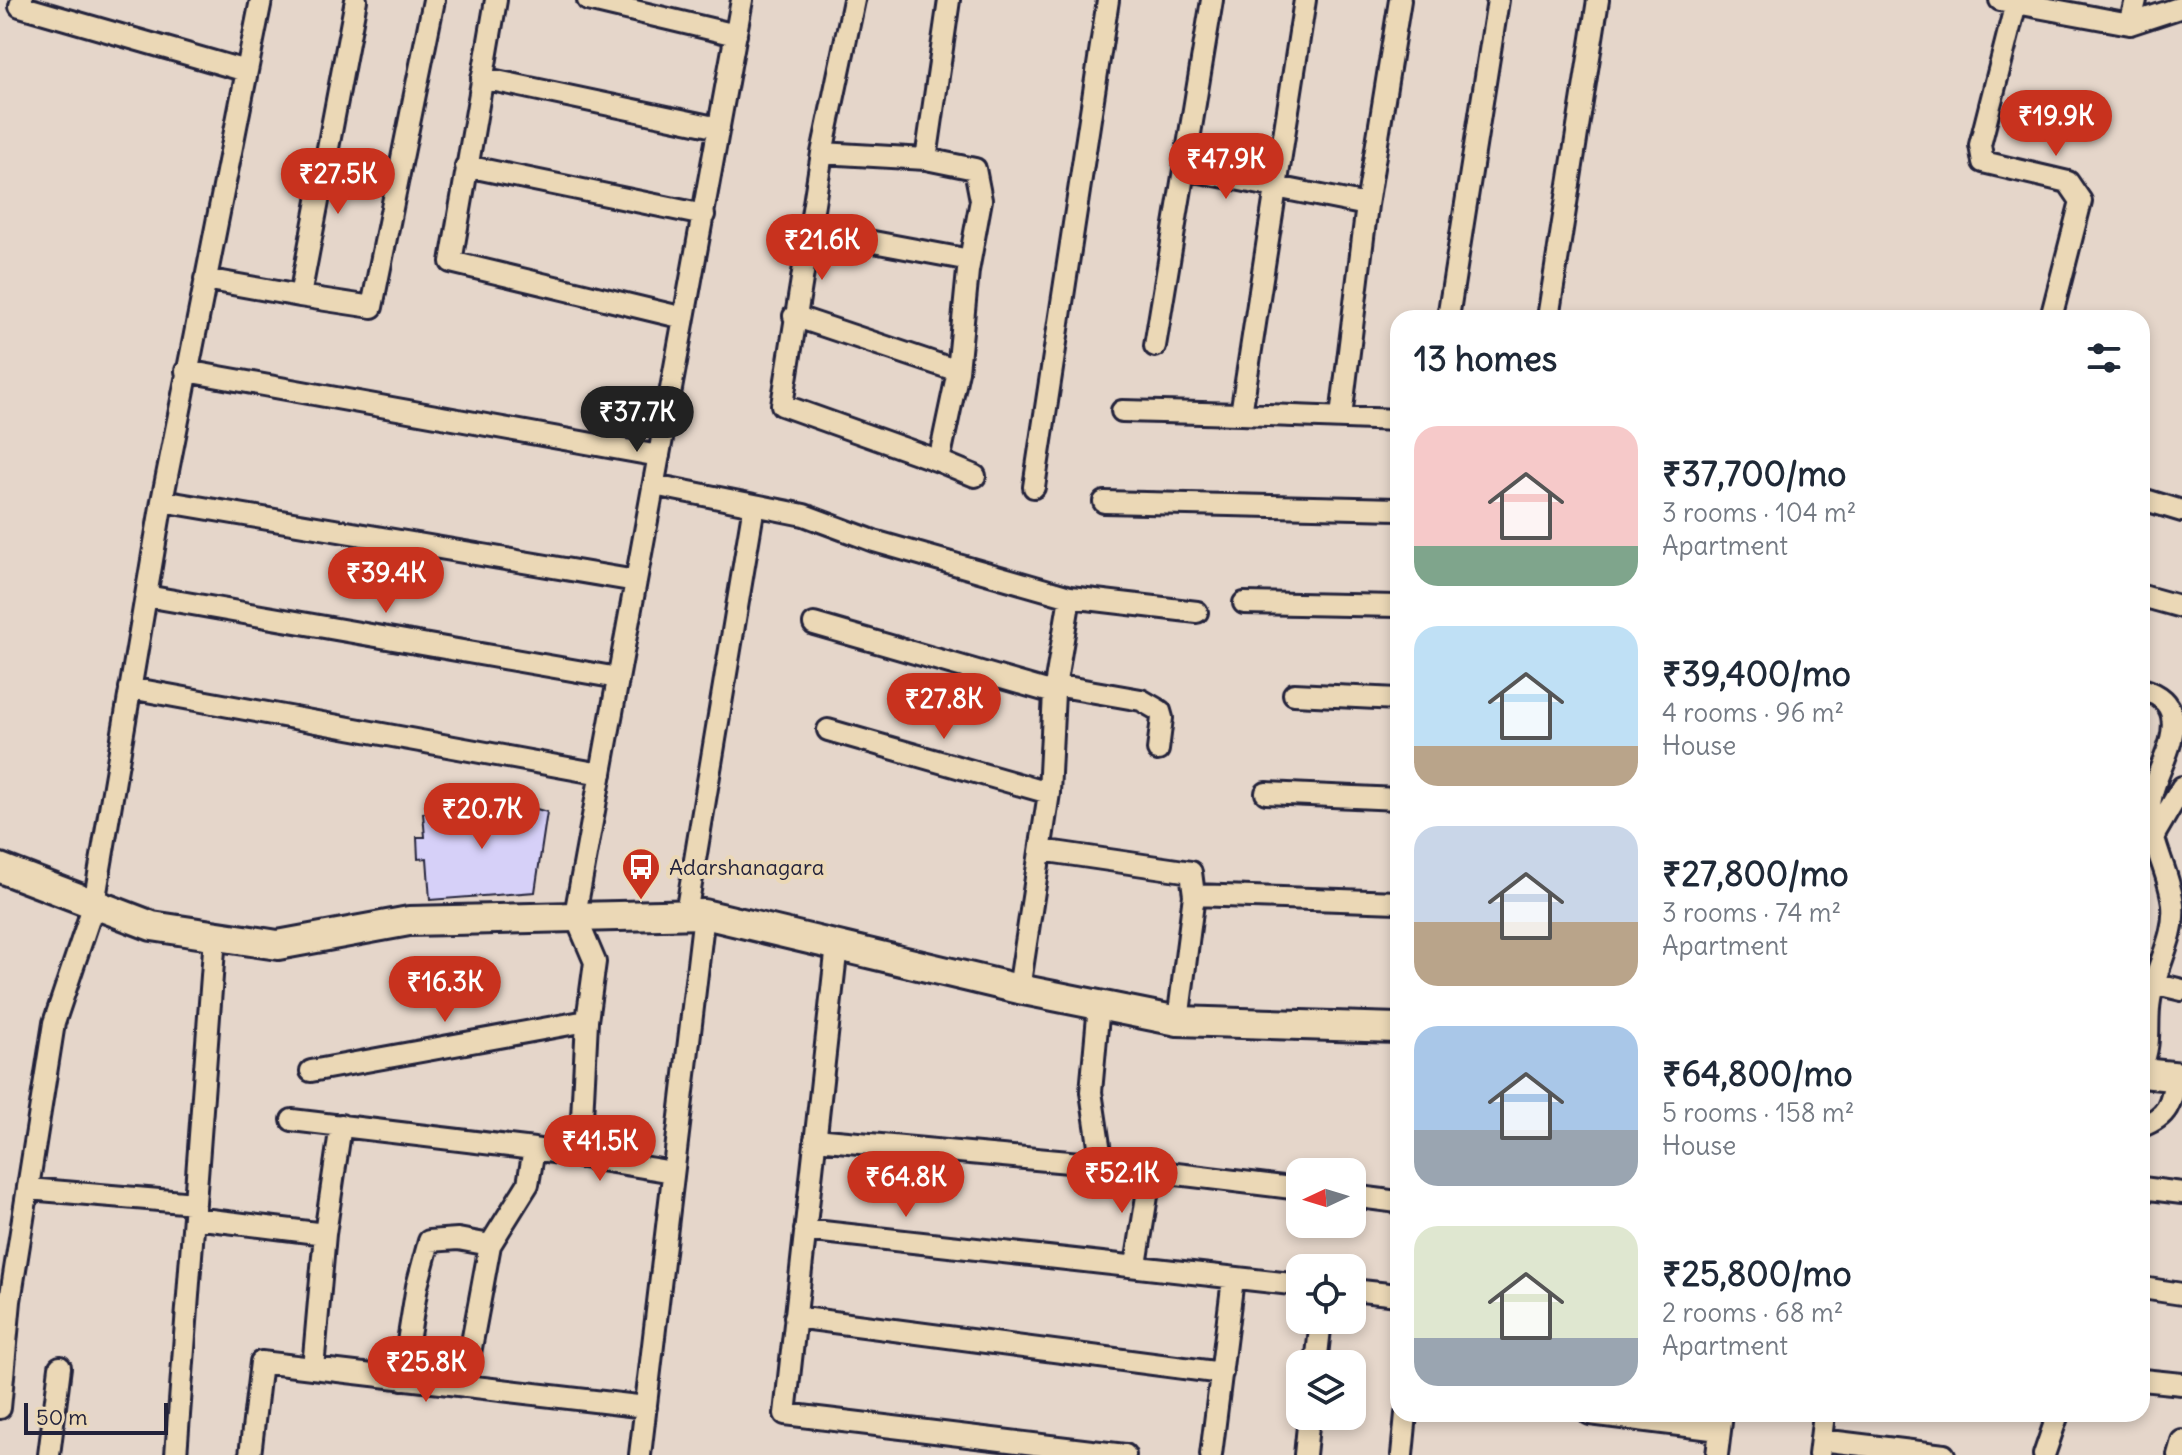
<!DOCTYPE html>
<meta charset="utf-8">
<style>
:root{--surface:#fff;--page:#f6f6f7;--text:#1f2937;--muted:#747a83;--accent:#c8321e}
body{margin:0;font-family:Delius,sans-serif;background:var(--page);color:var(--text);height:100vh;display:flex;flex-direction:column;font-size:30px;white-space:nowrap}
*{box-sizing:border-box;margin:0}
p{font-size:26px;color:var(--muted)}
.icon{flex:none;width:44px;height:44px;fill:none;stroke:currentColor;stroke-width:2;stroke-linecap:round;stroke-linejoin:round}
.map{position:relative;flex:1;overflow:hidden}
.sheet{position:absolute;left:1390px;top:310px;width:760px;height:1112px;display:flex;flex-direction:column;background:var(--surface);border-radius:24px;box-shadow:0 4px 12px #0003}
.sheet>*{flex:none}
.needle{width:52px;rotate:266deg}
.controls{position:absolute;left:1286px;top:1158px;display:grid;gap:16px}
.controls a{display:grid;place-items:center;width:80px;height:80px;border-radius:16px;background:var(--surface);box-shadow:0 4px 12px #0003;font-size:40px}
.scale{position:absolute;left:24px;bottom:20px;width:144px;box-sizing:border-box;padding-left:8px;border:4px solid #22223b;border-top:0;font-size:22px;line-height:28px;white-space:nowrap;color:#22223b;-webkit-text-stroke:6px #ebd8b6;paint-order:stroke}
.price{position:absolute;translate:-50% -68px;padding:0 18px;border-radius:28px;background:var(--accent);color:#fff;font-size:26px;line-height:52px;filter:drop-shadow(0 2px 4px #0008)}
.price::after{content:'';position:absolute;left:50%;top:48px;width:24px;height:18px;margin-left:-12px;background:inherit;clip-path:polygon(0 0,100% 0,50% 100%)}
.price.on{background:#222;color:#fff}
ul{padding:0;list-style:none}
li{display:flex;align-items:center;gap:24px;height:200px;padding:0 24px}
li span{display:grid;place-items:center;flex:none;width:224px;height:160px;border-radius:24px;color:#555}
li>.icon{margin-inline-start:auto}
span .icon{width:96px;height:96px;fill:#fffc;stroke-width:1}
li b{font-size:34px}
h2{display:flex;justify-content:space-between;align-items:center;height:96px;padding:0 24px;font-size:34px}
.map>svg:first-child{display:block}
.building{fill:#d6d0f8;stroke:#22223b;stroke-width:2}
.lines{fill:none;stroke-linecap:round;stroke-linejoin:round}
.street-casing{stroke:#22223b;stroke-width:26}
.secondary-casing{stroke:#22223b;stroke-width:34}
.street{stroke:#ebd8b6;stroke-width:20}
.secondary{stroke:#ebd8b6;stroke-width:28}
.labels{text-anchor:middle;stroke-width:8;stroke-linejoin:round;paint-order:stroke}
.poi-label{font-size:22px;fill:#22223b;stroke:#ebd8b6;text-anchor:start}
</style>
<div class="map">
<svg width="2182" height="1455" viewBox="0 0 2182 1455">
<rect width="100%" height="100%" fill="#e5d6ca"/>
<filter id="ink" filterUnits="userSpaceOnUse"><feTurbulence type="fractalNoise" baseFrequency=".0125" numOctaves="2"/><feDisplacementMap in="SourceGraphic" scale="16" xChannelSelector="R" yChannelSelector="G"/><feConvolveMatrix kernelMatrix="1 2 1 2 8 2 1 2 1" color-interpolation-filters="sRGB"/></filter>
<g filter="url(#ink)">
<path class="building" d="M526,806L547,812L535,892L430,900L427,858L418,859L417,837H425L423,813Z"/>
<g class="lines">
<g class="street-casing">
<path id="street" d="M22,0L20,6L246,71
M496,0L451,262L684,318
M588,0L736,35
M854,0L822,153L782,405L939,461L958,371L968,271L981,200L975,169L926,159
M1305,0L1241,414L1398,420
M2000,0L2130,24L2182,7
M2016,3L1980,145L1983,162L2068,182L2081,201L2051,318
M2130,24L2136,0
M482,78L719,128
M822,153L926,159L949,0
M466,166L704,215
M1185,169L1367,205L1341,417
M1367,205L1400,0
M809,230L970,260
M205,279L300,296L356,0
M300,296L372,307L434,0
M794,316L958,371
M1448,318L1498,0
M1548,318L1598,0
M1155,346L1212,0
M186,371L659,456
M1122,411L1241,414
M939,461L975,476
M654,485L804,515L874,541L1070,597L1054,693L1049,793L1019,989
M1034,487L1108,0
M2142,499L2182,511
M162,501L636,581
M1104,502L1398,509
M146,596L618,678
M2142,596L2182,607
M1070,597L1197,612
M1244,603L1398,606
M814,624L1054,693
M1055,685L1141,700L1160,711L1162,718L1158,750
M130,688L601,774
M2142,689C2156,693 2169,701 2172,716C2178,748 2149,778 2150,811C2150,844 2170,873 2173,905C2176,937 2155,968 2150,1000C2146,1023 2152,1042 2142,1065
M1294,694L1398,699
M828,730L1049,793
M1266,793L1398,799
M2153,837L2182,787
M1041,850L1191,872L1194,895L1178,1021
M1194,895L1398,902
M686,914L754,505
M837,945L785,1414L1125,1455
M2153,983L2182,990
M1099,1005L1091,1092L1102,1165
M311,1071L587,1021
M292,1120L534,1149L673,1172
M2142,1126C2169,1116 2171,1103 2176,1076
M815,1139L1102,1165L1300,1189
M580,1157L587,1021L595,962L575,915L742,0
M2142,1188L2182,1193
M28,1189L195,1203
M1352,1196L1398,1202
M194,1218L325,1234
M805,1230L1300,1285
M1136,1265L1151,1171
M2142,1288L2182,1294
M1352,1290L1398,1295
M795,1317L1222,1373
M1316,1364L1321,1320
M313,1368L325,1234L341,1125
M402,1379L417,1286L429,1241L458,1239L490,1245
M2142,1380L2182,1384
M464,1386L490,1245L528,1184L534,1149
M0,1408L10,1301L54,1023L94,904L162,501L261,0
M1590,1414L1720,1430
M1821,1440L1944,1455
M49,1455L60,1367
M176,1455L215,936
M250,1455L261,1362L646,1407
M640,1455L704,914
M1211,1455L1233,1279
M1305,1455L1309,1416
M1402,1455L1406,1414
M1717,1455L1722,1414
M1819,1455L1824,1414
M2044,1455L2058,1414
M2178,1455L2182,1441"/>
</g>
<g class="secondary-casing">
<path id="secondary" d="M0,868L152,926L278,945L409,921L704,914L1019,989L1178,1021L1398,1028
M2142,1073L2182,1077"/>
</g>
<use href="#street" class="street"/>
<use href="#secondary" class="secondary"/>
</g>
</g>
<defs>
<g id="bus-pin" transform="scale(2)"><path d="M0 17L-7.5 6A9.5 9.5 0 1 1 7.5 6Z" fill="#c8321e" stroke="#ebd8b6"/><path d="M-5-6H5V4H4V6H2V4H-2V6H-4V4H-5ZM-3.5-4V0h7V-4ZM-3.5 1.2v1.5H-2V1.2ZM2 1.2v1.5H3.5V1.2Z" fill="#fff"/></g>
</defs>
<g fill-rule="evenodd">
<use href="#bus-pin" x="641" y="867"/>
</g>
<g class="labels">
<g class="poi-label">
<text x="669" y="875">Adarshanagara</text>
</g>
</g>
</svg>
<div class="controls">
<a><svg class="needle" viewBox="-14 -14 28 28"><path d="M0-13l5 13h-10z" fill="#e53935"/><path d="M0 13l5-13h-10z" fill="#747a83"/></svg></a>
<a><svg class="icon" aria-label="locate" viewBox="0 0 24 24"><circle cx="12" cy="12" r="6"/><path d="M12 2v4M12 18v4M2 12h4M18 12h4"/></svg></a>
<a><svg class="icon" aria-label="layers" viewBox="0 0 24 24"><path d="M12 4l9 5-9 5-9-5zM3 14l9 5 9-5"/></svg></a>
</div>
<div class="scale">50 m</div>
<b class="price" style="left:2056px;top:158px">₹19.9K</b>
<b class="price" style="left:1226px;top:201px">₹47.9K</b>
<b class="price" style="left:338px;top:216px">₹27.5K</b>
<b class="price" style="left:822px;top:282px">₹21.6K</b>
<b class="price on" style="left:637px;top:454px">₹37.7K</b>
<b class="price" style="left:386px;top:615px">₹39.4K</b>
<b class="price" style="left:944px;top:741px">₹27.8K</b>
<b class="price" style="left:482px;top:851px">₹20.7K</b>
<b class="price" style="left:445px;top:1024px">₹16.3K</b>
<b class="price" style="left:600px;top:1183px">₹41.5K</b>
<b class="price" style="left:1122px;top:1215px">₹52.1K</b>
<b class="price" style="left:906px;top:1219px">₹64.8K</b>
<b class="price" style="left:426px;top:1404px">₹25.8K</b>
<section class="sheet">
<h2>13 homes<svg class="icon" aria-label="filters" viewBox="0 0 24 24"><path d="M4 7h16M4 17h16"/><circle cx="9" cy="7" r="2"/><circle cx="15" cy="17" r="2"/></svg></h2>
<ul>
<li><span style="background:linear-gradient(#f6c9c9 75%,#7fa58c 0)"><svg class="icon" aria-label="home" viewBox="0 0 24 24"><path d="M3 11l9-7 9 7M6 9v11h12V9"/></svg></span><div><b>₹37,700/mo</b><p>3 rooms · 104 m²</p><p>Apartment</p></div></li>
<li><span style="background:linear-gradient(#bfe0f5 75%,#b9a48a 0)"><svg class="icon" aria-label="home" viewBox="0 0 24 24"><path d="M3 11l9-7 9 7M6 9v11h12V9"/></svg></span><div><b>₹39,400/mo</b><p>4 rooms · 96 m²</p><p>House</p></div></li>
<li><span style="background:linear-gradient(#c9d6e8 60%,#b9a48a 0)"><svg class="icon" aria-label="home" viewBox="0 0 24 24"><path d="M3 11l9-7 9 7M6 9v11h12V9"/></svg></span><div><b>₹27,800/mo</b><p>3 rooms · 74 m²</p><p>Apartment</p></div></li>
<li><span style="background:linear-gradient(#a9c7e8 65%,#9aa5b1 0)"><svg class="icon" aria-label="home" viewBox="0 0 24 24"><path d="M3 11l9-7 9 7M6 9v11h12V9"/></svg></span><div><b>₹64,800/mo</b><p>5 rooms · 158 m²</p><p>House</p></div></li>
<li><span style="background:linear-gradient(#dfe7d0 70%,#9aa5b1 0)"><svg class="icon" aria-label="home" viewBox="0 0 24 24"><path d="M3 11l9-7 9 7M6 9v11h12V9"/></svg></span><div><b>₹25,800/mo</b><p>2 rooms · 68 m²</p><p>Apartment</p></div></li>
</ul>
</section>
</div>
